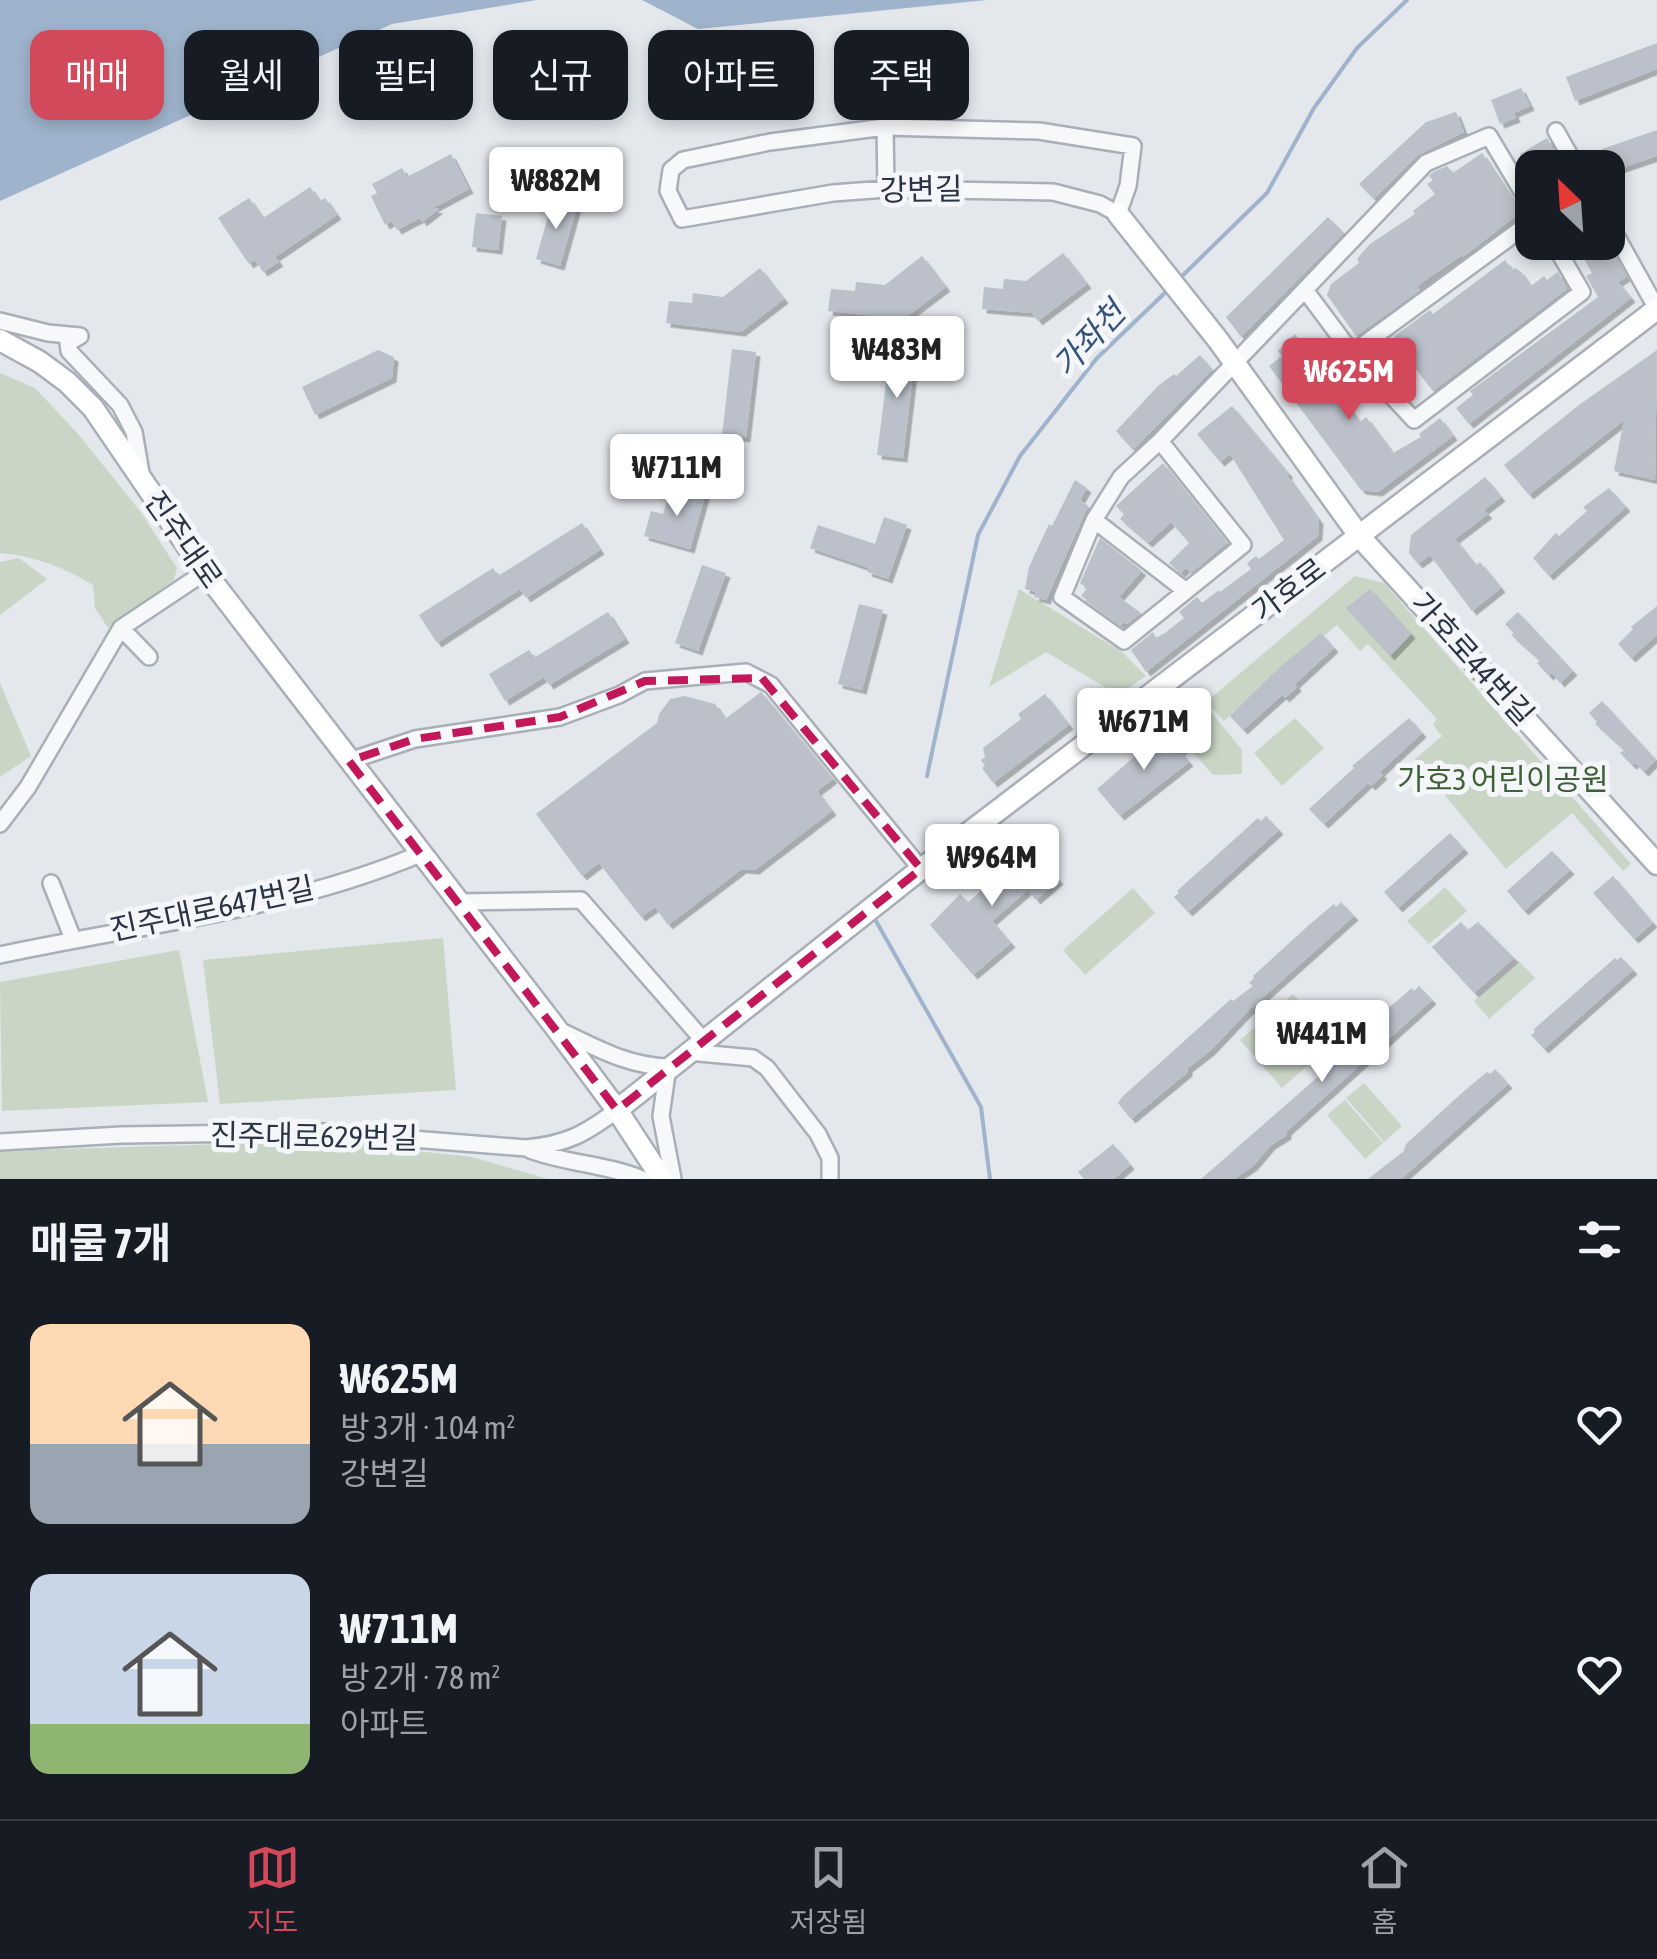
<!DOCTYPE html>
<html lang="ko">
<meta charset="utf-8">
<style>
:root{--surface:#171b24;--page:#242831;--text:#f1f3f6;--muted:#9ea1a6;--line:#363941;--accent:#d1495b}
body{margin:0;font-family:"Asap Condensed","Noto Sans KR",sans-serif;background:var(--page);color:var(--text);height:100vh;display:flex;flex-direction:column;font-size:38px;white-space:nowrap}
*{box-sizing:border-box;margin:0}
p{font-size:32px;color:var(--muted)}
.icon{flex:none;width:55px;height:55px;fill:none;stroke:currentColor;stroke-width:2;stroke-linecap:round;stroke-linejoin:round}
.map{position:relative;height:1179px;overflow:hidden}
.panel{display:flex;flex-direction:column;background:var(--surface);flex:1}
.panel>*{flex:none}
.top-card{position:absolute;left:30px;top:30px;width:1000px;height:90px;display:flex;gap:20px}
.needle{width:65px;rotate:335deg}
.tools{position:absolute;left:1515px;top:150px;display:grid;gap:20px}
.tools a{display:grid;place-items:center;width:110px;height:110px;border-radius:20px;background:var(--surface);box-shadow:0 5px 15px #0003;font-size:50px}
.price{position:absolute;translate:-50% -85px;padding:0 22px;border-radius:10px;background:#fff;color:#222;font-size:32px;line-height:65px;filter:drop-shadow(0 2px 5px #0008)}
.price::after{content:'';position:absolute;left:50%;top:60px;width:30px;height:22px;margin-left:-15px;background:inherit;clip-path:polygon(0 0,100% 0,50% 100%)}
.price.selected{background:var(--accent);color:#fff}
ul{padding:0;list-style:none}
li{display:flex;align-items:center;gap:30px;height:250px;padding:0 30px}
li span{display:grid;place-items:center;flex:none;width:280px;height:200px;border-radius:20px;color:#555}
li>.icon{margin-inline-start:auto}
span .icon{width:120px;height:120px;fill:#fffc;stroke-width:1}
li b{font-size:42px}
h2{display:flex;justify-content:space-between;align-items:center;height:120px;padding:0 30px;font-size:42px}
.chip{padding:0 35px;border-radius:20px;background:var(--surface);box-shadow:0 5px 15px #0003;font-size:35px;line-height:90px}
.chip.selected{background:var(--accent);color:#fff}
.dock{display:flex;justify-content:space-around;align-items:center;height:140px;border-top:2px solid var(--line);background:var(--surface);font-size:28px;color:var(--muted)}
.dock a{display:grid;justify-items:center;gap:5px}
.dock .selected{color:var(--accent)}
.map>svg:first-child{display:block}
.green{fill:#c9d6c5}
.water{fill:#9fb4cc}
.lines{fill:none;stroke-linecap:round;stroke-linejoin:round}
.stream{stroke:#9fb4cc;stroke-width:4}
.building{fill:#bbc0ca;filter:url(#shadow)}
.street-casing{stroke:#a9aeb7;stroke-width:20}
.secondary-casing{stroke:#a9aeb7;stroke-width:25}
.street{stroke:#f7f8fa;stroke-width:15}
.secondary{stroke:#fff;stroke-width:20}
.marked{fill:none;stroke:#c2185b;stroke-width:8;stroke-dasharray:20 12;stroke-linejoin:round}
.labels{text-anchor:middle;stroke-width:10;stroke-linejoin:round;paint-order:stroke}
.street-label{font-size:30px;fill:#2b3445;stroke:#f4f6f9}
.park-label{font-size:30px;fill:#3f6138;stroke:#f4f6f9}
.water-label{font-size:32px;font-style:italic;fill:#34527a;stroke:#f4f6f9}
</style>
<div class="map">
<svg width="1657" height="1179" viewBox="0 0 1657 1179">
<defs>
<filter id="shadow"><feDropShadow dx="4.5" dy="4.5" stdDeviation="0" flood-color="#0004"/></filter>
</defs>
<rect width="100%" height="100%" fill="#e4e7ec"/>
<path class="green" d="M0,373L35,388L79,435L140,511L177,568L174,580L108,628L95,608L93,585C63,567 35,556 0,553Z
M19,558L47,579L0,615V562Z
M1355,576L1384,583L1631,864L1623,871L1572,813L1506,869L1415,759L1442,736L1433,725L1437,719L1368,644L1360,651L1337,625L1224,721L1206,702Z
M1019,589L1122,652L1146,676L1118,695L1046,652L989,687Z
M0,683L31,756L0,777Z
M1204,703L1242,750V774L1213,775L1172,728Z
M1295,718L1324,748L1282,786L1254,753Z
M1445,887L1467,911L1429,944L1407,921Z
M1133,888L1155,913L1085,975L1063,950Z
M443,938L456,1090L220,1104L203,960Z
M179,950L208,1102L2,1111L0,982Z
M1519,961L1535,978L1489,1019L1474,1001Z
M1293,994L1335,1041L1282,1088L1240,1040Z
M1364,1083L1402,1126L1384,1142L1346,1098Z
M1345,1100L1383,1143L1365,1159L1327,1115Z
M324,1141L472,1157L548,1179H0V1151Z"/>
<path class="water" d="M0,0H537L392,24L0,201Z
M642,0H987L698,29Z"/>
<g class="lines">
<path class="stream" d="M1179,279L1267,193L1314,108L1357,48L1407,0
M927,776L978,535L1020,456L1097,358L1169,289
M876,921L981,1107L990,1179"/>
</g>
<path class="building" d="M1657,43V69L1575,101L1566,77Z
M1521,88L1530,106L1514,113L1516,118L1500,124L1491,100Z
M1456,112L1464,132L1418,155L1374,199L1359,184L1426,122Z
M1657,130V156L1610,172L1602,149Z
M1547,138L1558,158L1542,168H1528L1520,154Z
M1482,153L1521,212L1463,257L1462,255L1417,286L1420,290L1356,336L1327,295L1331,284L1359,263L1357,259L1370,244L1415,214L1413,211L1435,194L1427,184L1433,180L1429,176L1433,172L1447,166L1453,173Z
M451,154L469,189L433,208L439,209L422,222L420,218L397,230L392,221L385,225L371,196L377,193L372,184L402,168L407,177Z
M310,187L320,201L325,198L337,215L275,257L279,262L263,272L255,260L249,264L218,218L249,198L263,218Z
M553,199L577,206L560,266L536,259Z
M476,213L502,216L498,250L472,247Z
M1328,217L1344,233L1241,337L1226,317Z
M1575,242H1605L1626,277L1618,282L1631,298L1469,424L1456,408L1473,395L1470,391L1598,297L1586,276L1592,273Z
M1063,253L1087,284L1038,321L1032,313L982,309L984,287L1003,289L1004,279L1026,281Z
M922,256L946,287L897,324L893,318L828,311L831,289L855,291L856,282L885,285Z
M1505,260L1512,270L1515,268L1520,271L1531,286L1544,276L1547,280L1558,272L1567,289L1433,391L1411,363L1391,379L1375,361L1379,358L1375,353L1396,336L1393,337L1430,310L1433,314Z
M760,268L784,299L741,332L666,323L669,301L692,303L693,293L723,297Z
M1295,334L1360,422L1366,417L1393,453L1421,437L1419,434L1440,418L1453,436L1378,492L1361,490L1269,366L1282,356L1278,351Z
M891,344L916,347L903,458L877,455Z
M732,349L756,352L746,438L722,435Z
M378,350L394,357L392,378L315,415L302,387Z
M1657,350L1655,480L1614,471L1624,420L1529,495L1504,465L1579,405Z
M1200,355L1212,370L1133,450L1116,431L1158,386L1174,374L1176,376Z
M1232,406L1289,474L1287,475L1319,520L1318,536L1146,672L1131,650L1153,632L1156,638L1165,633L1184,618L1179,612L1197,597L1202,603L1219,590L1220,592L1251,569L1247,563L1256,556L1259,559L1284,540L1230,454L1220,462L1197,434Z
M1163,463L1227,543L1191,573L1186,568L1181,573L1169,563L1189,543L1171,522L1148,543L1120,519L1124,514L1116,506Z
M1485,477L1501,497L1484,510L1488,514L1455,539L1476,565L1480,562L1501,588L1472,611L1430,555L1418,564L1409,553L1411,535Z
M1075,480L1087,488L1080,500L1088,506L1046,600L1034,597L1036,592L1025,589L1029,567L1049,524L1052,526Z
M685,486L706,492L690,549L644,536L651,511L663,514L669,495L681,498Z
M1609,488L1626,507L1549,576L1533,558L1556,533L1559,536L1587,511L1583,507Z
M884,517L907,525L888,579L867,572L869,568L810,548L818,525L875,544Z
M582,523L600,550L526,598L520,589L437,643L419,615L493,568L498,576Z
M1100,538L1142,571L1119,597L1141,613L1127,624L1124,622L1121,625L1081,596L1087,588L1080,583Z
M702,565L726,573L698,651L675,643Z
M1370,589L1411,634L1390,656L1346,608Z
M859,604L883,610L862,690L838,684Z
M1657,606V635L1631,658L1618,644L1633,629L1631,627Z
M608,612L625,639L549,685L544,677L505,701L489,674L529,650L534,658Z
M1518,612L1573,671L1560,683L1552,673L1549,676L1537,663L1540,661L1511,635L1514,633L1505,624Z
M1321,633L1334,648L1295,684L1297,687L1285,698L1282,695L1243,730L1230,716L1279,668Z
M761,692L833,779L817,791L832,811L755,870L742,869L668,925L655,907L641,917L599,863L582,876L536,814L657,723L659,714L670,699L685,696L715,704L725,719Z
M1045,694L1069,725L993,783L982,768L985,766L981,760L985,757L983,748L1021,719L1018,714Z
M1602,701L1656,760L1644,772L1635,763L1632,765L1620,753L1624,750L1595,724L1597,722L1589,713Z
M1409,718L1422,733L1380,772L1383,775L1371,786L1368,783L1324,824L1309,809L1354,768L1352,766Z
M1163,732L1169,739L1173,735L1184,748L1180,751L1189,762L1120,816L1097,789Z
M1266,816L1279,830L1188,912L1174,897L1179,893L1177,891L1258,818L1261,821Z
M1450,833L1464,849L1398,908L1384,892Z
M1026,843L1059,880L1036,900L1028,890L992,921L1011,943L973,975L930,925L960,894L968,902L986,887L981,882Z
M1552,851L1570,870L1524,911L1507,891Z
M1613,876L1653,923L1634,939L1593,893Z
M1341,902L1354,916L1250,1009L1210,1051L1188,1068V1072L1131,1119L1118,1103L1122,1097L1231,999L1233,1001L1253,986L1249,983L1254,978L1253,976L1309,925L1334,904L1336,907Z
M1461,922L1468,930L1478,922L1514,958L1474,993L1432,947Z
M1621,957L1633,970L1544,1049L1531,1035L1535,1032L1534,1029L1615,958L1617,960Z
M1419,986L1432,1000L1287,1131V1135L1271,1145L1253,1166L1234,1179H1201L1328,1068L1331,1060L1387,1009L1412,988L1414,991Z
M1495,1069L1508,1084L1401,1179H1368L1404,1151L1406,1144L1463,1092L1487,1072L1490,1074Z
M1113,1144L1130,1165L1114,1179H1084L1078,1172Z"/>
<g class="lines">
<g class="street-casing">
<path id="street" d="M885,127L1039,131L1133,146L1128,186L1118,214L1100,204L1053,192L886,189L833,193L682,219L668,191L671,170L683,160L770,142Z
M885,127L886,189
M1556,131L1577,168
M1608,221L1657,309
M1305,290L1352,353L1414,420L1582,292L1553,242
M0,321L48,333L80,336
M80,336L68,343L69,351L120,405L134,432L141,473
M1352,353L1532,221
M1160,441L1243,545L1124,641L1062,597L1094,520L1121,477L1160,441L1426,163L1489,136L1532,208
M1094,520L1186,591
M121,628L149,657
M349,761L415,739L560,717L619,695L645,681L746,672L771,685L921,869
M0,824L28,787L121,628L205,572
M51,883L73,939
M458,902L581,900L703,1040
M0,955C139,925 288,910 420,854
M559,1030C595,1047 627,1066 668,1067L661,1116L673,1179
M688,1052L753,1058L767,1068L818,1134L830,1158V1179
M0,1142L121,1135L324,1132L526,1148C567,1144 585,1134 617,1110
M530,1150C567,1164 606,1164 642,1179"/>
</g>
<g class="secondary-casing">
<path id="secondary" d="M1118,214L1218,340L1360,537L1657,864
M0,340L40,362L67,382L93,408L205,572L556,1028L617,1110L662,1179
M617,1110L921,869L1657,309"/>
</g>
<use href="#street" class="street"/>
<use href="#secondary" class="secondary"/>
</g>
<path class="marked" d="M762,678L921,869L617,1110L349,761L415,739L560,717L645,681Z"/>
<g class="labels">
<g class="street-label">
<text transform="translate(921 190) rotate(-1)" y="10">강변길</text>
<text transform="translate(183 540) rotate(55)" y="10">진주대로</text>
<text transform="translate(1289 590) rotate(-37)" y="10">가호로</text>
<text transform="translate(1472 659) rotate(48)" y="10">가호로44번길</text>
<text transform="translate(212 909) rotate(-12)" y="10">진주대로647번길</text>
<text transform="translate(314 1137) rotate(1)" y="10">진주대로629번길</text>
</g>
<g class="park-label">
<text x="1503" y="790">가호3 어린이공원</text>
</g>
<g class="water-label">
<text transform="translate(1089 339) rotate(-47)" y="11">가좌천</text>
</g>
</g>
</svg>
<div class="tools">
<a><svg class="needle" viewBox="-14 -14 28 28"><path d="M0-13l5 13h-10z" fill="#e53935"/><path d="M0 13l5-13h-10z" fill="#9ea1a6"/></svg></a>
</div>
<b class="price" style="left:556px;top:232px">₩882M</b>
<b class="price" style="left:897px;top:401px">₩483M</b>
<b class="price selected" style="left:1349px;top:423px">₩625M</b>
<b class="price" style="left:677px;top:519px">₩711M</b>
<b class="price" style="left:1144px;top:773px">₩671M</b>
<b class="price" style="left:992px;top:909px">₩964M</b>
<b class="price" style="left:1322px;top:1085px">₩441M</b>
<div class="top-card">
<a class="chip selected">매매</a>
<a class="chip">월세</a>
<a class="chip">필터</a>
<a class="chip">신규</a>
<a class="chip">아파트</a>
<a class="chip">주택</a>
</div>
</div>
<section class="panel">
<h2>매물 7개<svg class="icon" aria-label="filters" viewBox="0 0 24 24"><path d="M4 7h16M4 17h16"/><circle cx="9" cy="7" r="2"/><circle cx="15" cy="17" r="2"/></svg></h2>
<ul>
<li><span style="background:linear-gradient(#ffd9b3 60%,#9aa5b1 0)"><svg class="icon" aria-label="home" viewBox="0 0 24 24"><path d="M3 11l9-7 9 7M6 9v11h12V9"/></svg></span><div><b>₩625M</b><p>방 3개 · 104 m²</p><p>강변길</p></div><svg class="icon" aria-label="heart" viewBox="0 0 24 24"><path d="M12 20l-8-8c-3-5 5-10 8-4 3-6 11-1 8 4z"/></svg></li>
<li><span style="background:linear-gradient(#c9d6e8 75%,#8fb573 0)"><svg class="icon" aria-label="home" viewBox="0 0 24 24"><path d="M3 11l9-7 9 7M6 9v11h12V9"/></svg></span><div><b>₩711M</b><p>방 2개 · 78 m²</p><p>아파트</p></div><svg class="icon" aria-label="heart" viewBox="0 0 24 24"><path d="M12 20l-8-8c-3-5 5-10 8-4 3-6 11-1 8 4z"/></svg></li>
</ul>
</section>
<nav class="dock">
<a class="selected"><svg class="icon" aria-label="map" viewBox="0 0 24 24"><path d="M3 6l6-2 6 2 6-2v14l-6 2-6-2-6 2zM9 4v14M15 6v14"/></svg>지도</a>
<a><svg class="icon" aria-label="saved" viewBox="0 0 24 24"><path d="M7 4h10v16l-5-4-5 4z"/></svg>저장됨</a>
<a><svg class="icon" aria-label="home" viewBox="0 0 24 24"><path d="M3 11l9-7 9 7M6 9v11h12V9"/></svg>홈</a>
</nav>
